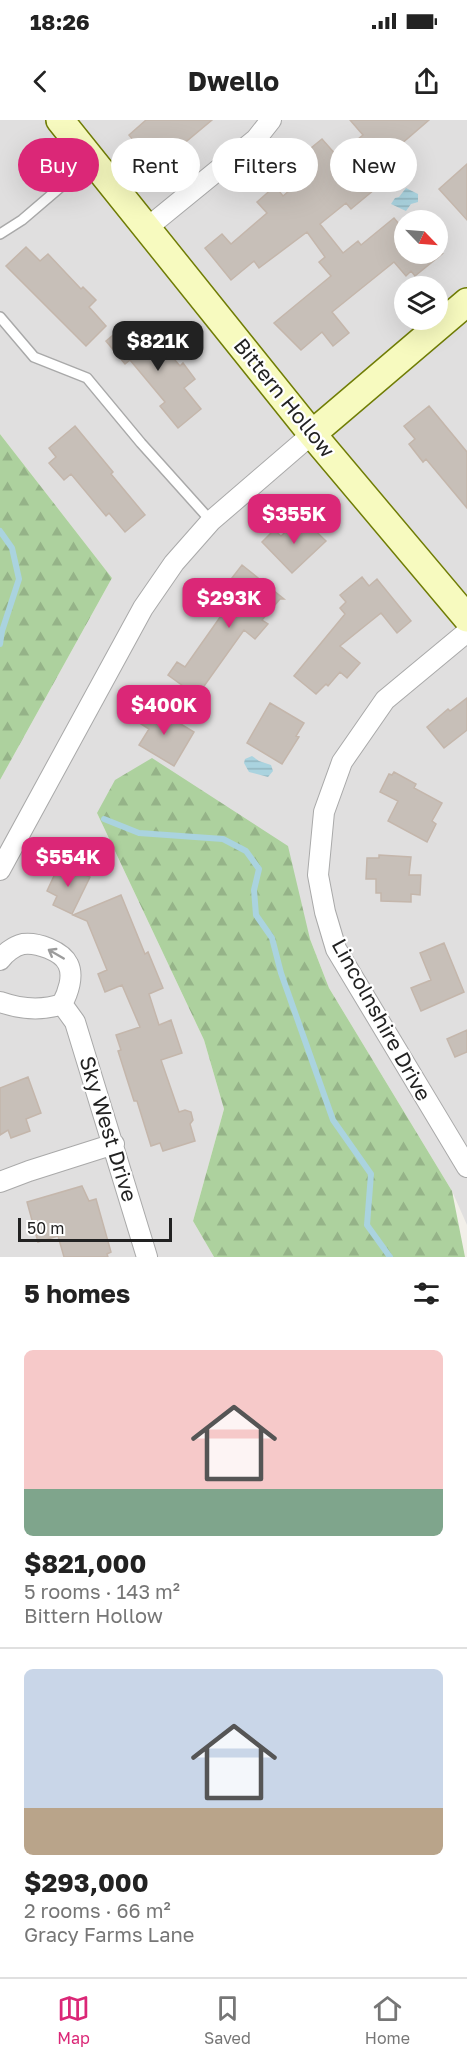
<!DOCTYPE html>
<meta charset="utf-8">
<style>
:root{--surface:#fff;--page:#f6f6f6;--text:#222;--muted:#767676;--line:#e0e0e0;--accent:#db2777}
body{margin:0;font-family:"Golos Text",sans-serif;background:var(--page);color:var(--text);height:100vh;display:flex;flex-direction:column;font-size:22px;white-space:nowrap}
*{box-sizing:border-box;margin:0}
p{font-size:20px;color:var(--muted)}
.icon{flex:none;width:33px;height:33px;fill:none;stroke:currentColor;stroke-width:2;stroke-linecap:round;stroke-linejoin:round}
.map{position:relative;height:1137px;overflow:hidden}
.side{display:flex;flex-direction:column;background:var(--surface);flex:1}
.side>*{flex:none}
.hud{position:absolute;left:18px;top:18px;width:432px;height:54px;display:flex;gap:12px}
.needle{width:39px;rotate:115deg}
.buttons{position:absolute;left:394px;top:90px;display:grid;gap:12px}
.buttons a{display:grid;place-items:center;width:54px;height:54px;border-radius:50%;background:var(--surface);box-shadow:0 6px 24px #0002;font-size:30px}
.scale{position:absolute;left:18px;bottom:15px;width:154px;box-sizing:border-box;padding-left:6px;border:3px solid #222;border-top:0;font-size:16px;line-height:21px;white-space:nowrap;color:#222;-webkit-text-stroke:4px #fff;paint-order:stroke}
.price{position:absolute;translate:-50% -51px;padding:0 14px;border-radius:12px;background:var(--accent);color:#fff;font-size:20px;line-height:39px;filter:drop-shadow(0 2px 3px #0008)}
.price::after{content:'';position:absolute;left:50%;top:36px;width:18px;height:14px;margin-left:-9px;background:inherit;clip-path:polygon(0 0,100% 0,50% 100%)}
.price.current{background:#222;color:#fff}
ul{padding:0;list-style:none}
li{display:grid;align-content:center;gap:12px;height:318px;padding:0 24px}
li+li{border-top:2px solid var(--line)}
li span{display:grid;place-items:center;height:186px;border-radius:9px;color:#555}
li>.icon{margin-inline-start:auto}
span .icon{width:108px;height:108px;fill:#fffc;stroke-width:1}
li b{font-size:26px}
h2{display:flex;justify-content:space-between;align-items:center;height:72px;padding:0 24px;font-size:26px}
.chip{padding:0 21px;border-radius:27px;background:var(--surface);box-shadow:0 6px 24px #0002;font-size:21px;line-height:54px}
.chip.current{background:var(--accent);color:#fff}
.status{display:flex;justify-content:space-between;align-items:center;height:42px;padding:0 30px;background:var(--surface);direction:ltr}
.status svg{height:16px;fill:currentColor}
header{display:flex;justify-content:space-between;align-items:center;height:78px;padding:0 24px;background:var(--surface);font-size:27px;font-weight:700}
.dock{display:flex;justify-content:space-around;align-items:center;height:84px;border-top:2px solid var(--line);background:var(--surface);font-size:16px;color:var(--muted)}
.dock a{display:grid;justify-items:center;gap:3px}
.dock .current{color:var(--accent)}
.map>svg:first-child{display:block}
.residential{fill:#e0dfdf;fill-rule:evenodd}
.forest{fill:url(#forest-firs)}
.water{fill:url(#water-rules)}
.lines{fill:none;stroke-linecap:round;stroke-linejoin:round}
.stream{stroke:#aad3df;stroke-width:6}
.building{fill:#c7bfb8;stroke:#c4b6ab;stroke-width:1.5}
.lane-casing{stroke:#a9a9a9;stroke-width:12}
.street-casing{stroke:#a9a9a9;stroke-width:22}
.secondary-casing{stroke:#707d05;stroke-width:30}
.lane{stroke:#fff;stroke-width:9}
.street{stroke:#fff;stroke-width:20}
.secondary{stroke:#f7fabf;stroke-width:27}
.oneway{stroke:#9c9c9c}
.labels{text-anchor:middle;stroke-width:4.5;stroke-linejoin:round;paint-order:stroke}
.street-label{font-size:21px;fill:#222;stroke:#fff}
</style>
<div class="status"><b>18:26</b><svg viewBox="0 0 49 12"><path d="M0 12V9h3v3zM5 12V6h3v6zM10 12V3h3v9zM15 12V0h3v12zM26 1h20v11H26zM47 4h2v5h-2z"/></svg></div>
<header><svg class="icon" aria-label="back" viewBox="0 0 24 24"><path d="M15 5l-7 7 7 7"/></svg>Dwello<svg class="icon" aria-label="share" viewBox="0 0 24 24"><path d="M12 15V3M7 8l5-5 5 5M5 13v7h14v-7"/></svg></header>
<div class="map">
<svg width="467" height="1137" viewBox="0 0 467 1137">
<defs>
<pattern id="forest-firs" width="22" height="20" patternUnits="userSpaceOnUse" patternTransform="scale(1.5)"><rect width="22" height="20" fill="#add19e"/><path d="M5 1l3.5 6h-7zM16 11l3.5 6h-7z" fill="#95b388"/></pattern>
<pattern id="water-rules" width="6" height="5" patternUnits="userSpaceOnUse" patternTransform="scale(1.5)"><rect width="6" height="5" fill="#aad3df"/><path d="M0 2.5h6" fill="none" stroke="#92b5bf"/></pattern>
</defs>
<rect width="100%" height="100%" fill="#f2efe9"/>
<path class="residential" d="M0,0H467V1105L452,1071L329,868L310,819L97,693L204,920L224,989L193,1101L214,1137H0V660L112,458L0,314ZM405,100H438V134H405ZM405,166H438V200H405Z"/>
<path class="forest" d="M0,314L112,458L0,660Z
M152,638L288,726L310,819L329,868L452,1071L465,1137H214L193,1101L224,989L204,920L97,693L115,660Z"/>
<path class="water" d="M406,68L418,74V82L411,84L406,91L391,84L395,78L399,77Z
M252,636L259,641L271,645L273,651L268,657L249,652L244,643L245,639Z"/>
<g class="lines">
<path class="stream" d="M0,411L12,428L19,459L2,511L0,524
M104,699L139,713L223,719L246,731L259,749L254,770L256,795L272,818L281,853L333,1000L371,1054L367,1105L390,1137"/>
</g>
<path class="building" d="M146,0H212L163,41L148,22L140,28L129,15Z
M350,0H429L363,57L374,70L351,89L346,83L320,104L343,133L358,121L361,125L394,98L405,111V134H442L415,156L411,151L406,156L394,142L332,192L349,213L333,226L322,212L301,230L274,203L331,156L319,142L325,137L307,112L259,148L254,141L231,160L205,128L222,114L231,124L267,93L257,82L275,66L283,76L316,48L309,40L311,38L306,32L322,19L337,36L363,15Z
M467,44V100L439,69Z
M26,127L40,141L48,134L81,169L83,167L96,180L89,187L106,206L86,226L6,146Z
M126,204L136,216L139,213L144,218L151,212L180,246L183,243L195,259L184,268L201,289L178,308L160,286L165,282L130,240L125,244L106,221Z
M429,286L467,332V388L426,339L423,342L409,324L415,319L404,306Z
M75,306L113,352L111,354L145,395L125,412L109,393L106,396L71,354L64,360L49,343L56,337L49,328Z
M304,400L326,421L292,453L262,422L274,410L281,416L295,403L298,406Z
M242,445L284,479H280L262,500L268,504L255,519L244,510L197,576L168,555L177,542L185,547L223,493L220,490L233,474L225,467Z
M362,457L369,466L377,459L411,501L397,513L381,493L340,526L360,543L347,558L340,552L328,566L326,564L316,574L294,556L345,494L340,488L346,482L340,475Z
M467,578V610L444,628L427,607L448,589L450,591Z
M270,583L304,603L296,616L299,617L282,644L247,623Z
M147,587L157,592L158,590L194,612L174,646L139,625L149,609L138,602Z
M394,652L416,664L414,668L442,683L432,701L436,704L427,722L388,701L398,681L380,672L389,654L392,655Z
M379,735L411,737L409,755H421L420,775L411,774V782L381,781V773H376V759H366L367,738H379Z
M60,743L90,757L72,794L53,785L57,776L47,771Z
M121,775L145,834L148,832L163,868L149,874L159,905L171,900L182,933L161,940L179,992L185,990L191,992L193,1000L190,1004L195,1021L163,1031L160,1023L151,1026L137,981H134L118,931L121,930L116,915L140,907L122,865L105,872L98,854L107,850L87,801L73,795Z
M444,823L464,872L421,891L411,868L431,860L420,833Z
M467,910V932L455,937L447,919Z
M28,957L41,993L26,999L30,1011L11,1018L8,1010L0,1015V968Z
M82,1066L89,1081L96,1079L111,1132L107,1134L108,1137H64L58,1116L38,1122L27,1082Z"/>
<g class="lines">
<g class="lane-casing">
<path id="lane" d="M0,114L22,100L91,41
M0,197L34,237L87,258L141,323L211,401"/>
</g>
<g class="street-casing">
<path id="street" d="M147,108L256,19L271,0
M467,512L385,580L342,642L324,692L318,755L325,792L336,829L467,1047
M0,750L143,488L174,443L211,401L312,314
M0,840C5,833 14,826 23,824C37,822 62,831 68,844C74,856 68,873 62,884C42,891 20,889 0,882
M62,884L75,902L147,1137
M0,1062L29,1051L114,1024"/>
</g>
<g class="secondary-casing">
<path id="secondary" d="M60,0L312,314L467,498
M312,314L467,182"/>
</g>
<use href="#lane" class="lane"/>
<use href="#street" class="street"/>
<use href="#secondary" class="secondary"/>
</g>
<defs><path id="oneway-shaft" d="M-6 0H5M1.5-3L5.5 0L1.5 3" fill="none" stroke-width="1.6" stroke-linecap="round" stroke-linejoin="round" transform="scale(1.5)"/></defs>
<use class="oneway" href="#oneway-shaft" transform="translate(56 834) rotate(-150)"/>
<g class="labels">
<g class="street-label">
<text transform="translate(284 278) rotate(51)" y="7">Bittern Hollow</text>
<text transform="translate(381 900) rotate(61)" y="7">Lincolnshire Drive</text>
<text transform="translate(108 1009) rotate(73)" y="7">Sky West Drive</text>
</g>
</g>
</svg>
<div class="buttons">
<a><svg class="needle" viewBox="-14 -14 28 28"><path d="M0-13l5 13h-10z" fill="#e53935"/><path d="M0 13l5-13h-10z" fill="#767676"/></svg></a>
<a><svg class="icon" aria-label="layers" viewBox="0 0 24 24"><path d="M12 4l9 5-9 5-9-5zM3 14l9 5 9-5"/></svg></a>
</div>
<div class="scale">50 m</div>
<b class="price current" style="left:158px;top:252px">$821K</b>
<b class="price" style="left:294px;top:425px">$355K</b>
<b class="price" style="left:229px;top:509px">$293K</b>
<b class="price" style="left:164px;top:616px">$400K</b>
<b class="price" style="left:68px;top:768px">$554K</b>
<div class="hud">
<a class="chip current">Buy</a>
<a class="chip">Rent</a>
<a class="chip">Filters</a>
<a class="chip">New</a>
</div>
</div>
<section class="side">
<h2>5 homes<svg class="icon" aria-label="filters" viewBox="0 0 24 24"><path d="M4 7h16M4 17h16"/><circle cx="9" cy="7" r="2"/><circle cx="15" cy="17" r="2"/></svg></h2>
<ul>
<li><span style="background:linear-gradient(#f6c9c9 75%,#7fa58c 0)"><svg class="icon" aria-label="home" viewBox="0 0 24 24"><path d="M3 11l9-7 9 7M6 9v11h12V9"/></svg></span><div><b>$821,000</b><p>5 rooms · 143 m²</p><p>Bittern Hollow</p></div></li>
<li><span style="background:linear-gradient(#c9d6e8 75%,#b9a48a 0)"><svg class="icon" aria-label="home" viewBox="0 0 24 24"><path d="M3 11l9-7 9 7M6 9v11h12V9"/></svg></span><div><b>$293,000</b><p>2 rooms · 66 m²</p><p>Gracy Farms Lane</p></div></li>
</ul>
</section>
<nav class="dock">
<a class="current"><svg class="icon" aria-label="map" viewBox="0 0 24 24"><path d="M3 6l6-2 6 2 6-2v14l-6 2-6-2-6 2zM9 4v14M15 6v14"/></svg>Map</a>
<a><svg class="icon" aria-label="saved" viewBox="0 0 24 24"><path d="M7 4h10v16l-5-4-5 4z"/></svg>Saved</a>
<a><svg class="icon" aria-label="home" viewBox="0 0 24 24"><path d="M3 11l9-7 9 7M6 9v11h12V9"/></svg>Home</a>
</nav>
